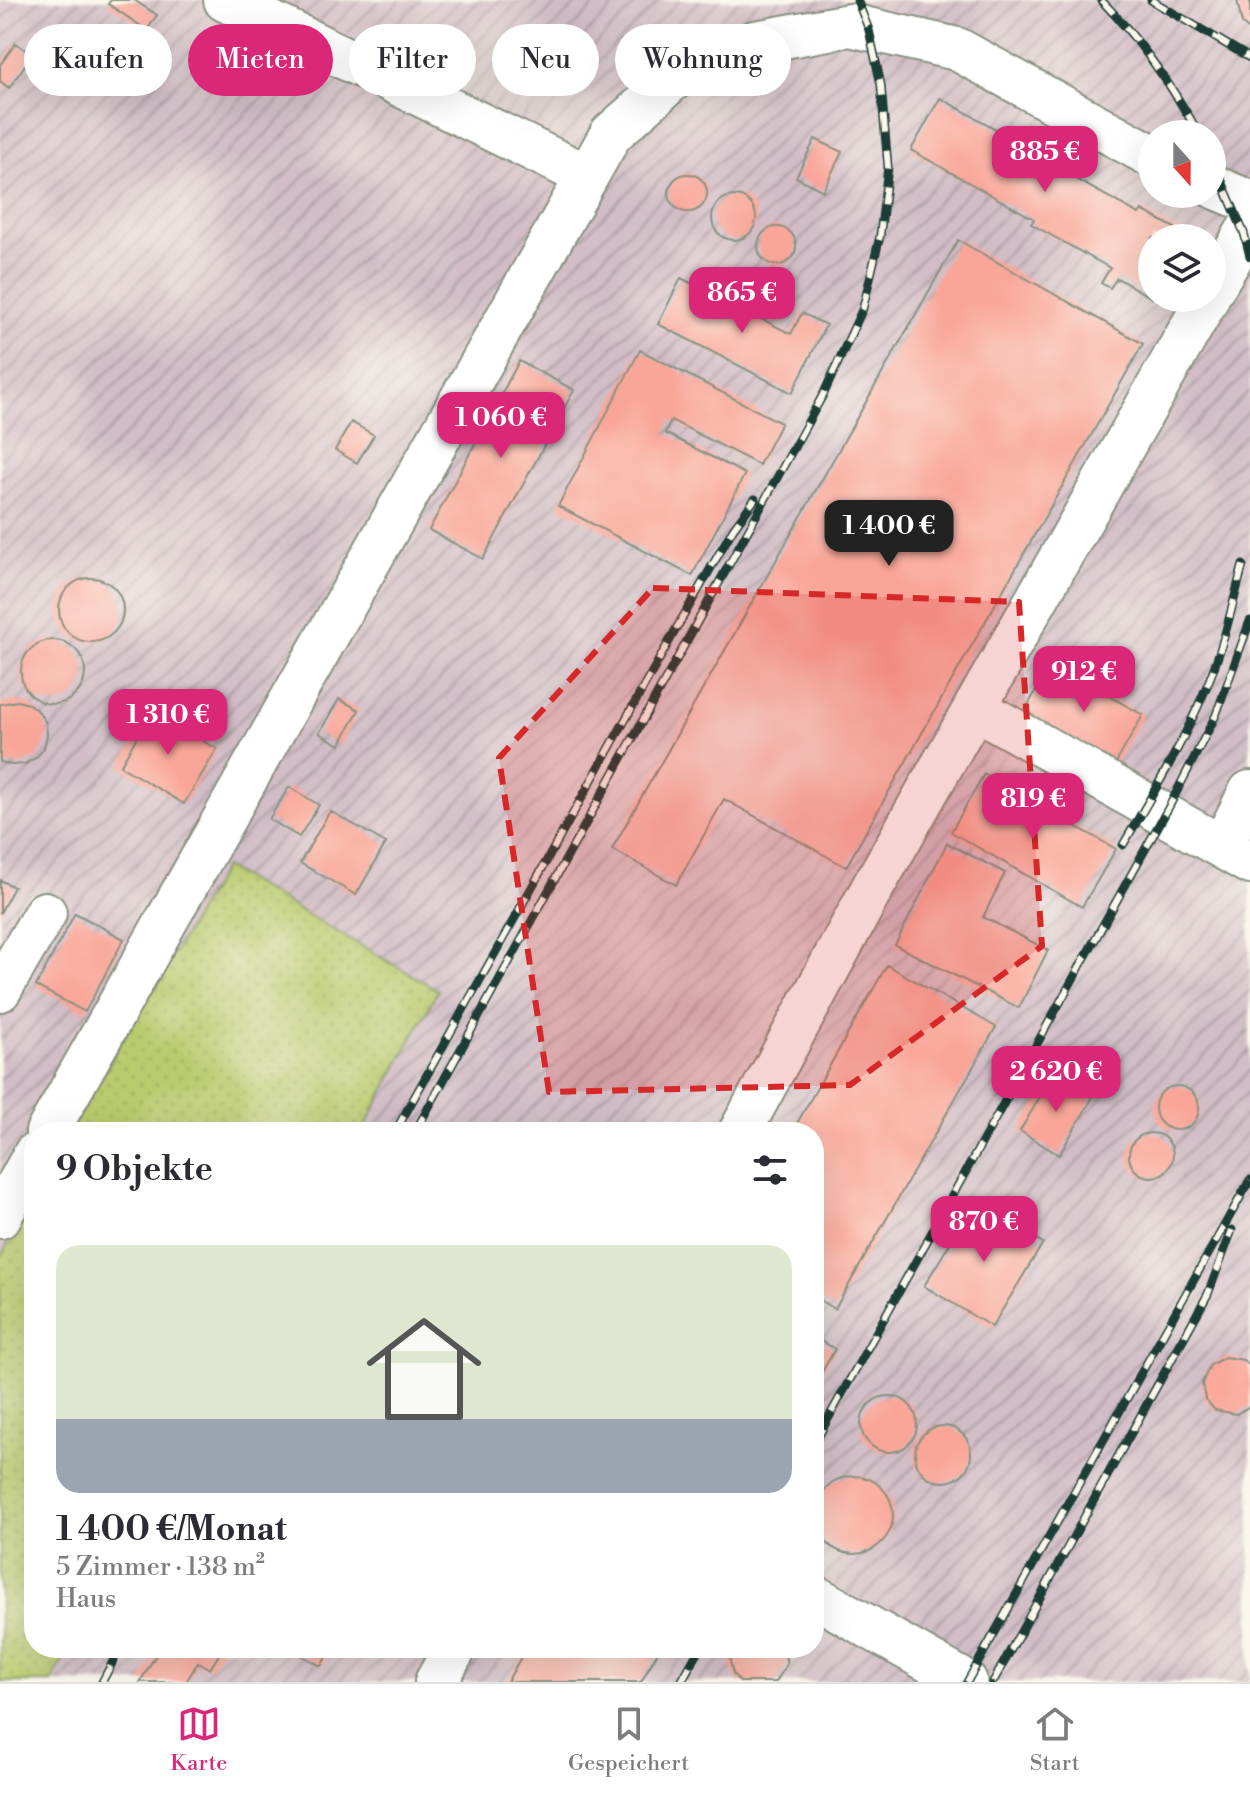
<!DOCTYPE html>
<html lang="de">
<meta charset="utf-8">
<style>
:root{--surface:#fff;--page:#f2f2f3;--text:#2b2b33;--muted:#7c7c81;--line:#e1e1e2;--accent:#db2777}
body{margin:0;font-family:"Libre Bodoni",serif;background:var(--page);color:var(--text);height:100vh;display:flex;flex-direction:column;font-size:30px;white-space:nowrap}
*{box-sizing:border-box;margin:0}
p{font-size:26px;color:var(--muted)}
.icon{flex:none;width:44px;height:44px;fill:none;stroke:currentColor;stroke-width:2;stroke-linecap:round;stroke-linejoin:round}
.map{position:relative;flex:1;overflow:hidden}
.panel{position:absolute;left:24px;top:1122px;width:800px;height:536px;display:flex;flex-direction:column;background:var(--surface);border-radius:32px;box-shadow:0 8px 32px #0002}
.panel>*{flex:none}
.banner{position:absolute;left:24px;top:24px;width:800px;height:72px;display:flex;gap:16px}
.needle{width:52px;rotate:159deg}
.tools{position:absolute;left:1138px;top:120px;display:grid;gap:16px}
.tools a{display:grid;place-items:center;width:88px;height:88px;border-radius:50%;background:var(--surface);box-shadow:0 8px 32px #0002;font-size:40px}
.price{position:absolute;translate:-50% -68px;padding:0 18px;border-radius:16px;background:var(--accent);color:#fff;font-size:26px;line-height:52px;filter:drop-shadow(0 2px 4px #0008)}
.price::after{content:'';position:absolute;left:50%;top:48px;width:24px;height:18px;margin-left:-12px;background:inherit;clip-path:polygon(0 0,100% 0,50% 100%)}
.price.active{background:#222;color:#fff}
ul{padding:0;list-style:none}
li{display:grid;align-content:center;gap:16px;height:424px;padding:0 32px}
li+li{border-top:2px solid var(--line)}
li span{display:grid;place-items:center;height:248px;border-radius:24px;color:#555}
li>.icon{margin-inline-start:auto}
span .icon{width:144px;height:144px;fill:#fffc;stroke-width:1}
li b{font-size:34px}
h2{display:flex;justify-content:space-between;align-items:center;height:96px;padding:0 32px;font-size:34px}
.tag{padding:0 28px;border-radius:36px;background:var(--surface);box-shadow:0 8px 32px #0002;font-size:28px;line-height:72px}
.tag.active{background:var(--accent);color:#fff}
.menu{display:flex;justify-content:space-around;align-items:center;height:112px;border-top:2px solid var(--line);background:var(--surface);font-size:22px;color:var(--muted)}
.menu a{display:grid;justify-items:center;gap:4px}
.menu .active{color:var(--accent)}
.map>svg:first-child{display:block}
.industrial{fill:url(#industrial-furrows);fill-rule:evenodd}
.grass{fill:url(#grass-dots);stroke:#6c8451;stroke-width:2}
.building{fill:#f9a698}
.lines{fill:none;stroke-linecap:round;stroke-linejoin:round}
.minor-casing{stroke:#8a9282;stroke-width:46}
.minor{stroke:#fff;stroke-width:42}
.rail-casing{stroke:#1f3d34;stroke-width:9}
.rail{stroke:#fbf7ec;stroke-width:6;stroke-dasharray:18;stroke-linecap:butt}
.marked{fill:#d62828;fill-opacity:0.2;stroke:#d62828;stroke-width:6;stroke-dasharray:16 10;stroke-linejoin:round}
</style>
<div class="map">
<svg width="1250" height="1682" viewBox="0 0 1250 1682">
<defs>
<pattern id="industrial-furrows" width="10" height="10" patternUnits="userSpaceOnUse" patternTransform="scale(2)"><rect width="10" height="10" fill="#d2bdc6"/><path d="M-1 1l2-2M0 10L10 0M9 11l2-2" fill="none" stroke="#aa9ba2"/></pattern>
<pattern id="grass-dots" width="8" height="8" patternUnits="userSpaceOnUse" patternTransform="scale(2)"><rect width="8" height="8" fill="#bacb6e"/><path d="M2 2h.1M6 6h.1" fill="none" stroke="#9faf60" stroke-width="1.8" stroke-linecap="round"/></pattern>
</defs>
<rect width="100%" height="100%" fill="#fbf7ec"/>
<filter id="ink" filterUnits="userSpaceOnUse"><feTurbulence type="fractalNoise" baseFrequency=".0125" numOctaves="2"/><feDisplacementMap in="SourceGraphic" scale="16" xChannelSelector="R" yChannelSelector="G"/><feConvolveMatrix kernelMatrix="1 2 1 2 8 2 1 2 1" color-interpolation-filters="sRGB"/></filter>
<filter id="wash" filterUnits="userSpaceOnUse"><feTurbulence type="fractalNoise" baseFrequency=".006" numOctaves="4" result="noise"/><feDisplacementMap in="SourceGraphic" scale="32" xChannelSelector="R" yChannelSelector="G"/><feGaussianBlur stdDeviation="1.8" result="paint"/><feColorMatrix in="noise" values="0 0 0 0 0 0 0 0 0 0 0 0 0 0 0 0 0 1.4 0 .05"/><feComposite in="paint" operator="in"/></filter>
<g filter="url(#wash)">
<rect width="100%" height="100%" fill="#f6e7d0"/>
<path class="industrial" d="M0,0H1250V1682H0ZM1152,134H1212V194H1152ZM1152,238H1212V298H1152ZM34,1132H814V1648H34Z"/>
<path class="grass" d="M224,867L438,990L362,1132H73V1125Z
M34,1210V1648H70L51,1682H0V1258L16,1229Z"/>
<g id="blocks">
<path class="building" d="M111,0H134L157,15L147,30L108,4Z
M1237,0H1250V30L1242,24Z
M16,43L32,55L9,88L0,81V65Z
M940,98L1063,166L1061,171L1139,214L1142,210L1193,238H1152V298L1117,278L1110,288L1101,283L1110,268L1031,224L1034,219L911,150Z
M815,139L842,152L823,191L796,177Z
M669 193a19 19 0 1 1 38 0a19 19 0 1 1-38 0Z
M712 218a22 22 0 1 1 44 0a22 22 0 1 1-44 0Z
M758 246a19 19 0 1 1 38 0a19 19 0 1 1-38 0Z
M958,240L1143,344L846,867L724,799L676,885L612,849Z
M681,278L791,334L802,313L826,325L792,393L658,324Z
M640,350L781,423L759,465L671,420L665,433L745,474L692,576L558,506Z
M519,361L574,390L483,559L429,530Z
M351,422L374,435L357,463L335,450Z
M59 610a32 32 0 1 1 64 0a32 32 0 1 1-64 0Z
M21 672a32 32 0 1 1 64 0a32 32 0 1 1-64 0Z
M1051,664L1143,715L1116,763L1024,712Z
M339,699L359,710L340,745L319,733Z
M17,701L29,704L39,712L46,723L47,735L44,748L36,758L25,764L12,765L0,762V704Z
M152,711L217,749L184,804L120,766Z
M984,774L1116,849L1082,907L951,832Z
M289,787L319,805L299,837L269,819Z
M330,811L386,843L356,895L300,863Z
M947,843L1005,873L983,917L1048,950L1019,1008L895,945Z
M0,880L14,887L0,913Z
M75,913L124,939L85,1012L36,986Z
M887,965L996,1027L835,1309L814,1297V1132H792Z
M1054,1073L1093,1097L1059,1155L1020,1131Z
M1155 1108a22 22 0 1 1 44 0a22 22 0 1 1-44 0Z
M1129 1155a22 22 0 1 1 44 0a22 22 0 1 1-44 0Z
M975,1202L1043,1243L992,1327L924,1286Z
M814,1337L835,1349L814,1386Z
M1225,1357L1243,1360L1250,1366V1406L1236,1414L1215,1410L1205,1399L1202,1383L1210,1365Z
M861 1424a28 28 0 1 1 56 0a28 28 0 1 1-56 0Z
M915 1454a28 28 0 1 1 56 0a28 28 0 1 1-56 0Z
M815 1515a39 39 0 1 1 78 0a39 39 0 1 1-78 0Z
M160,1648H223L210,1669L198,1662L186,1682H140Z
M287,1648H331L321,1666Z
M526,1648H660L641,1682H507Z
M734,1648H783L787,1663L776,1682H740L733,1674L729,1657Z"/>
</g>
</g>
<g filter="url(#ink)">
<use href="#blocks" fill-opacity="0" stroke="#8a9282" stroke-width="2"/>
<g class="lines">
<g class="minor-casing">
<path id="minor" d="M225,0L587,176
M1212,186L1250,202
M1212,290L1250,226
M975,708L1250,863
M1222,847L1250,792
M0,990L45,913
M47,1132L611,134L678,75L755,42L850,25L957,49L1152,156
M740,1132L874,885L1208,298
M0,1217L34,1155
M814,1596L966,1682
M436,1682L455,1648"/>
</g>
<use href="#minor" class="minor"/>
<g class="rail-casing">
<path id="rail" d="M1101,0C1139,39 1172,86 1199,134
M1151,0L1250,58
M1212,158L1244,233L1250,256
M1123,845C1153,794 1183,743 1206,688C1223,649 1232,606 1243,565
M395,1132L675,631L733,529L755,499
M415,1132L824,393L863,308L880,236L888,167L881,85L869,30L857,0
M814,1444L1171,803L1216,715L1250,621
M102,1682L120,1648
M681,1682L700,1648
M967,1682L1250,1180
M993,1682L1208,1294L1232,1230"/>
</g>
<use href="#rail" class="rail"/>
</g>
</g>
<path class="marked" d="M653,588L1019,602L1042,946L850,1085L549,1092L499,758Z"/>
</svg>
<div class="tools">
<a><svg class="needle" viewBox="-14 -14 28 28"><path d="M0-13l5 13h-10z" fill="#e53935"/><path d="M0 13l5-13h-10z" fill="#7c7c81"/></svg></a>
<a><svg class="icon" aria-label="layers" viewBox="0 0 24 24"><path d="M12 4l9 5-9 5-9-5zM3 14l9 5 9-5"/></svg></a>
</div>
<b class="price" style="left:1045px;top:194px">885 €</b>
<b class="price" style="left:742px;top:335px">865 €</b>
<b class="price" style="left:501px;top:460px">1 060 €</b>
<b class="price active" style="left:889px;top:568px">1 400 €</b>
<b class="price" style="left:1084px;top:714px">912 €</b>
<b class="price" style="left:168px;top:757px">1 310 €</b>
<b class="price" style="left:1033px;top:841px">819 €</b>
<b class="price" style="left:1056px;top:1114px">2 620 €</b>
<b class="price" style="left:984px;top:1264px">870 €</b>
<div class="banner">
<a class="tag">Kaufen</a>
<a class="tag active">Mieten</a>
<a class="tag">Filter</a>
<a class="tag">Neu</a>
<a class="tag">Wohnung</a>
</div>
<section class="panel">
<h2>9 Objekte<svg class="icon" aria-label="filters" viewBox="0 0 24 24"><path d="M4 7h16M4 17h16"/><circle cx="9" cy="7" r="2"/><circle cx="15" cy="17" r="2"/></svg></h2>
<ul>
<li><span style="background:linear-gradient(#dfe7d0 70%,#9aa5b1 0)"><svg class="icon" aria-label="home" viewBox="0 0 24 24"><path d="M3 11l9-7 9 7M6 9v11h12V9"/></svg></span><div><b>1 400 €/Monat</b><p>5 Zimmer · 138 m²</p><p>Haus</p></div></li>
</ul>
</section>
</div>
<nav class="menu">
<a class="active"><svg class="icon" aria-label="map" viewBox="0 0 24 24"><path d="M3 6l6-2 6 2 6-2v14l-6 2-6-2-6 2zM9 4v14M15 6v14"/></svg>Karte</a>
<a><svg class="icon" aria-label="saved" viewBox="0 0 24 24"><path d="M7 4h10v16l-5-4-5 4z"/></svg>Gespeichert</a>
<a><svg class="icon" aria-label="home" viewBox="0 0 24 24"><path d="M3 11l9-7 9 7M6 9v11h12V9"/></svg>Start</a>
</nav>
